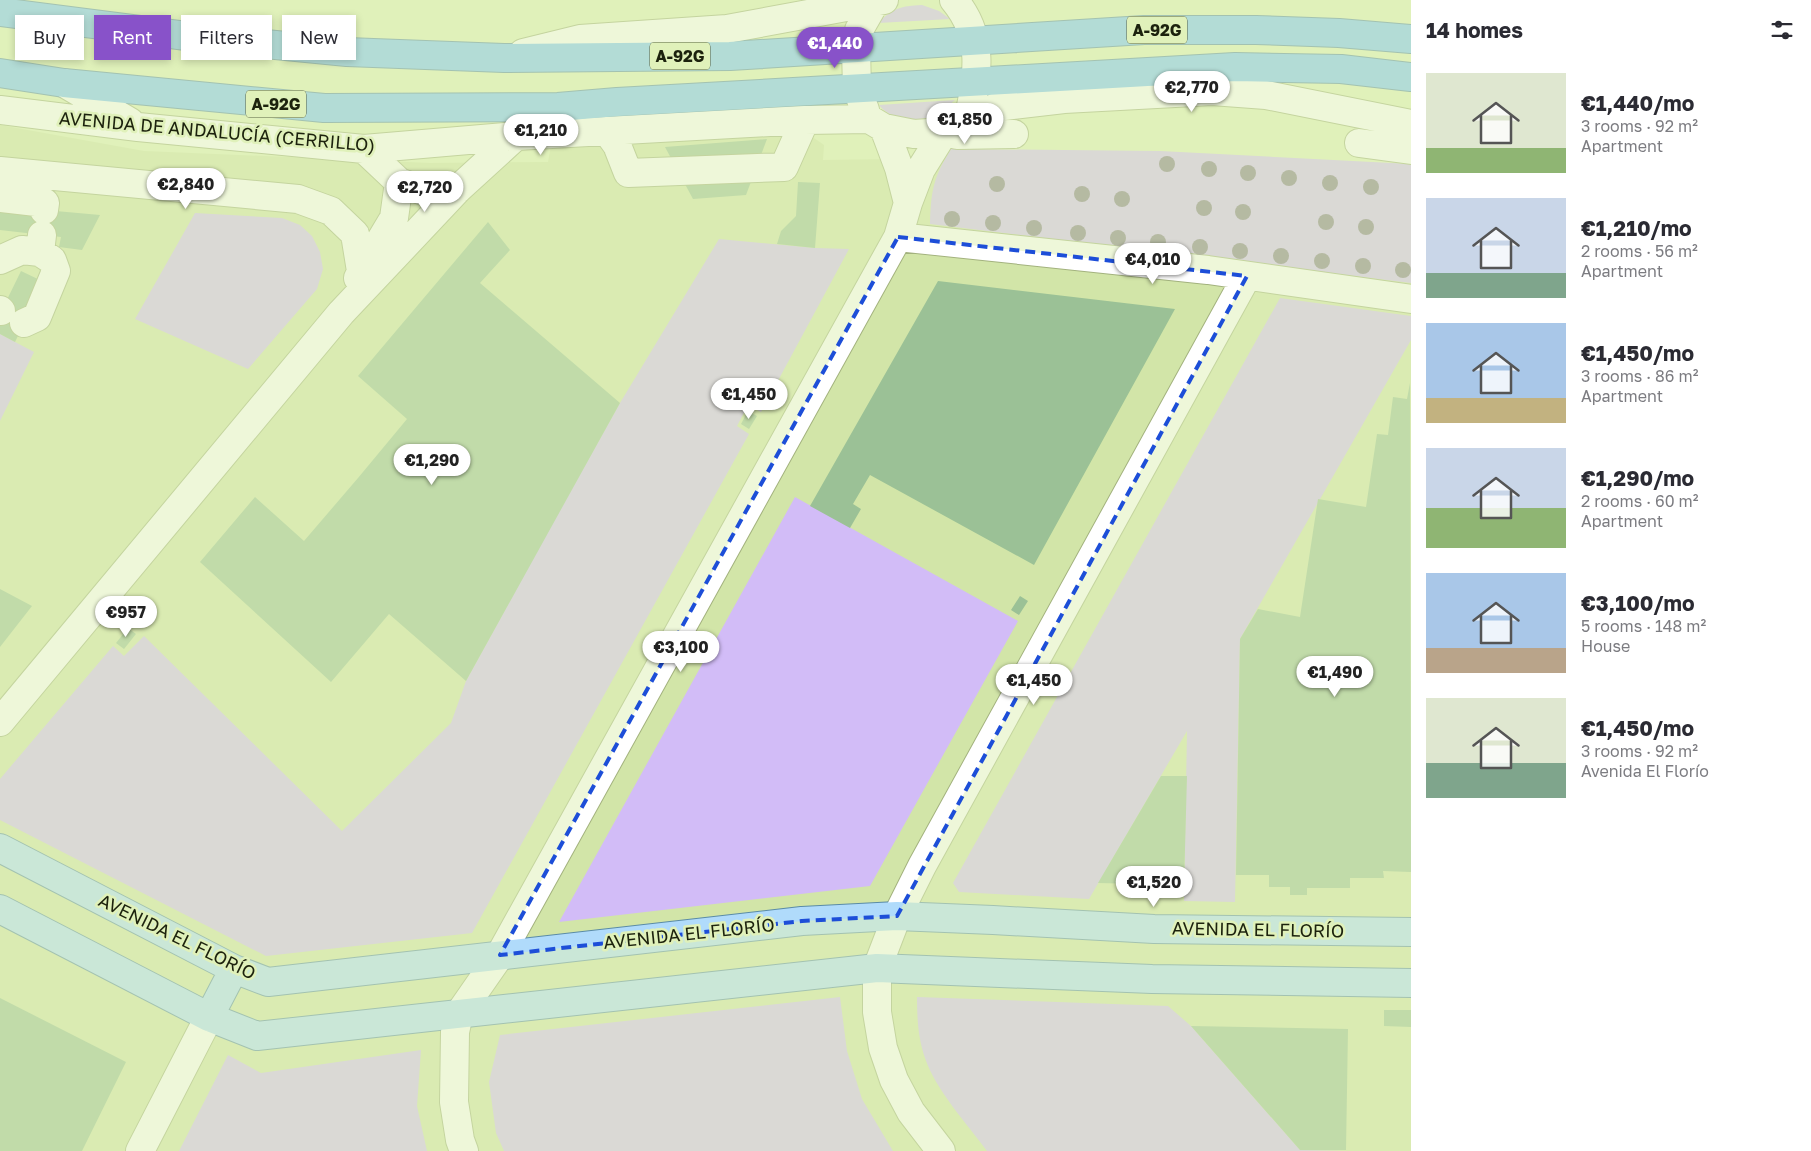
<!DOCTYPE html>
<meta charset="utf-8">
<style>
:root{--surface:#fff;--page:#f2f2f3;--text:#2b2b33;--muted:#7c7c81;--accent:#8852c9}
body{margin:0;font-family:"Golos Text",sans-serif;background:var(--page);color:var(--text);height:100vh;display:flex;flex-direction:column;font-size:19px;white-space:nowrap}
*{box-sizing:border-box;margin:0}
p{font-size:16px;color:var(--muted)}
.icon{flex:none;width:28px;height:28px;fill:none;stroke:currentColor;stroke-width:2;stroke-linecap:round;stroke-linejoin:round}
.map{position:relative;flex:1;overflow:hidden}
.drawer{display:flex;flex-direction:column;background:var(--surface);width:400px}
.drawer>*{flex:none}
.top-card{position:absolute;left:15px;top:15px;width:475px;height:45px;display:flex;gap:10px}
.price{position:absolute;translate:-50% -42px;padding:0 11px;border-radius:18px;background:#fff;color:#222;font-size:16px;line-height:32px;filter:drop-shadow(0 1px 2px #0008)}
.price::after{content:'';position:absolute;left:50%;top:30px;width:15px;height:11px;margin-left:-8px;background:inherit;clip-path:polygon(0 0,100% 0,50% 100%)}
.price.current{background:var(--accent);color:#fff}
ul{padding:0;list-style:none}
li{display:flex;align-items:center;gap:15px;height:125px;padding:0 15px}
li span{display:grid;place-items:center;flex:none;width:140px;height:100px;border-radius:0px;color:#555}
li>.icon{margin-inline-start:auto}
span .icon{width:60px;height:60px;fill:#fffc;stroke-width:1}
li b{font-size:21px}
h2{display:flex;justify-content:space-between;align-items:center;height:60px;padding:0 15px;font-size:21px}
.pill{padding:0 18px;border-radius:0px;background:var(--surface);box-shadow:0 2px 8px #0003;font-size:18px;line-height:45px}
.pill.current{background:var(--accent);color:#fff}
main{display:flex;flex:1;min-height:0}
.map>svg:first-child{display:block}
.built{fill:#d2e5a8}
.green{fill:#d2bcf7}
.building{fill:#9bc196}
.lines{fill:none;stroke-linecap:round;stroke-linejoin:round}
.minor-casing{stroke:#a3b27e;stroke-width:30}
.major-casing{stroke:#5a8ba6;stroke-width:30}
.highway-casing{stroke:#5a8ba6;stroke-width:30}
.minor{stroke:#fff;stroke-width:28}
.major{stroke:#b0dbfb;stroke-width:28}
.highway{stroke:#7cc3f8;stroke-width:28}
.tree{fill:#827885}
.marked{fill:none;stroke:#1d4ed8;stroke-width:4;stroke-dasharray:10 6;stroke-linejoin:round}
.labels{text-anchor:middle;stroke-width:5;stroke-linejoin:round;paint-order:stroke}
.shield{fill:#e0f1ba;stroke:#576041;stroke-width:1}
.shield-label{font-size:16px;font-weight:bold;fill:#1c220d}
.street-label{font-size:18px;fill:#1c220d;stroke:#e0f1ba}
</style>
<main>
<div class="map">
<svg width="1411" height="1151" viewBox="0 0 1411 1151">
<rect width="100%" height="100%" fill="#e0f1ba"/>
<path class="built" d="M0,125L144,151L430,163L548,162L551,146L801,129L824,145L823,160L967,158L1411,176V1151H0Z"/>
<path class="green" d="M922,5L939,11L950,19L878,23C893,8 901,6 922,5Z
M955,100C950,104 946,110 940,113C921,124 894,123 879,105Z
M951,149L1160,151L1411,164V283L930,224C931,191 933,178 951,149Z
M195,213L282,218L300,225L312,236L320,252L323,269L317,289L248,369L135,319Z
M719,239L815,248L849,249L761,412L748,405L737,426L749,434L472,933L266,956L0,820V779L113,646L124,656L144,636L342,831L451,723L466,681L544,539L620,403Z
M1280,298L1411,316V340L1240,639L1235,902L1184,901L1187,731L1089,899L959,892L953,883Z
M0,334L34,352L0,421Z
M795,497L1018,621L870,886L559,922Z
M840,997L847,1051L862,1099L893,1151H504L496,1133L489,1082L500,1035Z
M917,997L1168,1006L1191,1026L1300,1150L1346,1151H987C968,1125 935,1089 925,1058C918,1038 917,1018 917,997Z
M421,1050L417,1106L427,1151H179L228,1055L261,1073Z"/>
<path class="building" d="M767,139L746,195L693,199L665,147Z
M798,182L820,183L815,248L777,244L781,231L796,216Z
M0,206L100,215L82,250L59,247L61,237L0,230Z
M488,222L510,250L480,283L620,403L466,681L389,614L331,682L200,562L255,497L304,541L358,478L407,419L358,376Z
M21,271L44,282L15,342L0,334V314Z
M938,281L1175,309L1034,565L870,475L853,504L861,509L850,528L810,506Z
M1410,383L1411,872L1383,871L1384,878H1350V888H1307V895H1290V887H1269V875H1236L1240,639L1258,609L1300,617L1318,499L1366,507L1377,434L1388,435L1393,397L1407,399Z
M748,411L757,416L749,429L741,424Z
M0,589L32,606L0,647Z
M1020,596L1028,601L1019,615L1011,610Z
M128,628L136,634L124,649L116,643Z
M1161,776H1187L1184,885L1098,883Z
M0,998L126,1062L82,1151H0Z
M1384,1010H1411V1027L1384,1026Z
M1191,1026L1348,1029L1346,1150H1300Z"/>
<g class="lines">
<g class="minor-casing">
<path id="minor" d="M954,0C985,37 978,76 968,120
M523,53L580,39L727,29L884,0
M64,83L130,122
M0,110L138,127L364,149L516,136L805,120L869,119L884,128L914,134L944,132L996,107L1064,99L1212,91L1266,95L1411,124
M865,110L857,89L856,48L859,30L875,2
M884,128L899,168L908,203
M607,131L617,145L628,173L784,167L805,120
M945,132L957,135L1014,134
M1359,143L1411,150
M364,149L399,182L426,192L458,189
M0,171L298,199L331,211L355,234L361,271
M0,198L45,203L44,210
M898,237L1208,270L1411,299
M0,260L22,250L40,252L42,235
M358,278L394,218L399,182
M0,310L1,311
M24,323L37,317L56,271L52,260L40,252
M0,722L341,313L458,189L516,136
M140,1151L209,1017
M464,1151L460,1140L454,1102L455,1032L459,1014L500,955L898,237L908,203L921,169L944,132
M941,1151L911,1112L894,1080L883,1048L877,1012V968L897,916L922,866L1247,276"/>
</g>
<g class="major-casing">
<path id="major" d="M0,848L234,969L268,982L802,921L897,916L993,920L1154,929L1411,932
M0,909L209,1017L257,1036L877,968L1152,979L1411,983
M209,1017L234,969"/>
</g>
<g class="highway-casing">
<path id="highway" d="M0,12L194,37L347,52L504,58L730,56L1144,30H1256L1339,33L1411,39
M0,73L64,83L324,108L558,107L617,102L1235,67L1341,69L1411,77"/>
</g>
<use href="#minor" class="minor"/>
<use href="#major" class="major"/>
<use href="#highway" class="highway"/>
</g>
<g class="tree">
<circle cx="1167" cy="164" r="8"/>
<circle cx="1209" cy="169" r="8"/>
<circle cx="1248" cy="173" r="8"/>
<circle cx="1289" cy="178" r="8"/>
<circle cx="1330" cy="183" r="8"/>
<circle cx="997" cy="184" r="8"/>
<circle cx="1371" cy="187" r="8"/>
<circle cx="1082" cy="194" r="8"/>
<circle cx="1122" cy="199" r="8"/>
<circle cx="1204" cy="208" r="8"/>
<circle cx="1243" cy="212" r="8"/>
<circle cx="952" cy="219" r="8"/>
<circle cx="1326" cy="222" r="8"/>
<circle cx="993" cy="223" r="8"/>
<circle cx="1366" cy="227" r="8"/>
<circle cx="1034" cy="228" r="8"/>
<circle cx="1078" cy="233" r="8"/>
<circle cx="1118" cy="238" r="8"/>
<circle cx="1158" cy="242" r="8"/>
<circle cx="1200" cy="247" r="8"/>
<circle cx="1240" cy="251" r="8"/>
<circle cx="1281" cy="256" r="8"/>
<circle cx="1322" cy="261" r="8"/>
<circle cx="1363" cy="266" r="8"/>
<circle cx="1403" cy="270" r="8"/>
</g>
<path d="M0 0H1411V1151H0ZM898,237L1247,276L897,916L802,921L500,955Z" fill="#e0f1ba" fill-opacity=".55" fill-rule="evenodd"/>
<path class="marked" d="M898,237L1247,276L897,916L802,921L500,955Z"/>
<g class="labels">
<g class="shield">
<rect x="1127" y="16.5" width="60" height="27" rx="4"/>
<rect x="650" y="42.5" width="60" height="27" rx="4"/>
<rect x="246" y="90.5" width="60" height="27" rx="4"/>
</g>
<g class="shield-label">
<text x="1157" y="36">A-92G</text>
<text x="680" y="62">A-92G</text>
<text x="276" y="110">A-92G</text>
</g>
<g class="street-label">
<text transform="translate(217 132) rotate(5)" y="6">AVENIDA DE ANDALUCÍA (CERRILLO)</text>
<text transform="translate(1258 930) rotate(1)" y="6">AVENIDA EL FLORÍO</text>
<text transform="translate(689 934) rotate(-6)" y="6">AVENIDA EL FLORÍO</text>
<text transform="translate(177 937) rotate(26)" y="6">AVENIDA EL FLORÍO</text>
</g>
</g>
</svg>
<b class="price current" style="left:835px;top:69px">€1,440</b>
<b class="price" style="left:1192px;top:113px">€2,770</b>
<b class="price" style="left:965px;top:145px">€1,850</b>
<b class="price" style="left:541px;top:156px">€1,210</b>
<b class="price" style="left:186px;top:210px">€2,840</b>
<b class="price" style="left:425px;top:213px">€2,720</b>
<b class="price" style="left:1153px;top:285px">€4,010</b>
<b class="price" style="left:749px;top:420px">€1,450</b>
<b class="price" style="left:432px;top:486px">€1,290</b>
<b class="price" style="left:126px;top:638px">€957</b>
<b class="price" style="left:681px;top:673px">€3,100</b>
<b class="price" style="left:1335px;top:698px">€1,490</b>
<b class="price" style="left:1034px;top:706px">€1,450</b>
<b class="price" style="left:1154px;top:908px">€1,520</b>
<div class="top-card">
<a class="pill">Buy</a>
<a class="pill current">Rent</a>
<a class="pill">Filters</a>
<a class="pill">New</a>
</div>
</div>
<section class="drawer">
<h2>14 homes<svg class="icon" aria-label="filters" viewBox="0 0 24 24"><path d="M4 7h16M4 17h16"/><circle cx="9" cy="7" r="2"/><circle cx="15" cy="17" r="2"/></svg></h2>
<ul>
<li><span style="background:linear-gradient(#dfe7d0 75%,#8fb573 0)"><svg class="icon" aria-label="home" viewBox="0 0 24 24"><path d="M3 11l9-7 9 7M6 9v11h12V9"/></svg></span><div><b>€1,440/mo</b><p>3 rooms · 92 m²</p><p>Apartment</p></div></li>
<li><span style="background:linear-gradient(#c9d6e8 75%,#7fa58c 0)"><svg class="icon" aria-label="home" viewBox="0 0 24 24"><path d="M3 11l9-7 9 7M6 9v11h12V9"/></svg></span><div><b>€1,210/mo</b><p>2 rooms · 56 m²</p><p>Apartment</p></div></li>
<li><span style="background:linear-gradient(#a9c7e8 75%,#c2b280 0)"><svg class="icon" aria-label="home" viewBox="0 0 24 24"><path d="M3 11l9-7 9 7M6 9v11h12V9"/></svg></span><div><b>€1,450/mo</b><p>3 rooms · 86 m²</p><p>Apartment</p></div></li>
<li><span style="background:linear-gradient(#c9d6e8 60%,#8fb573 0)"><svg class="icon" aria-label="home" viewBox="0 0 24 24"><path d="M3 11l9-7 9 7M6 9v11h12V9"/></svg></span><div><b>€1,290/mo</b><p>2 rooms · 60 m²</p><p>Apartment</p></div></li>
<li><span style="background:linear-gradient(#a9c7e8 75%,#b9a48a 0)"><svg class="icon" aria-label="home" viewBox="0 0 24 24"><path d="M3 11l9-7 9 7M6 9v11h12V9"/></svg></span><div><b>€3,100/mo</b><p>5 rooms · 148 m²</p><p>House</p></div></li>
<li><span style="background:linear-gradient(#dfe7d0 65%,#7fa58c 0)"><svg class="icon" aria-label="home" viewBox="0 0 24 24"><path d="M3 11l9-7 9 7M6 9v11h12V9"/></svg></span><div><b>€1,450/mo</b><p>3 rooms · 92 m²</p><p>Avenida El Florío</p></div></li>
</ul>
</section>
</main>
